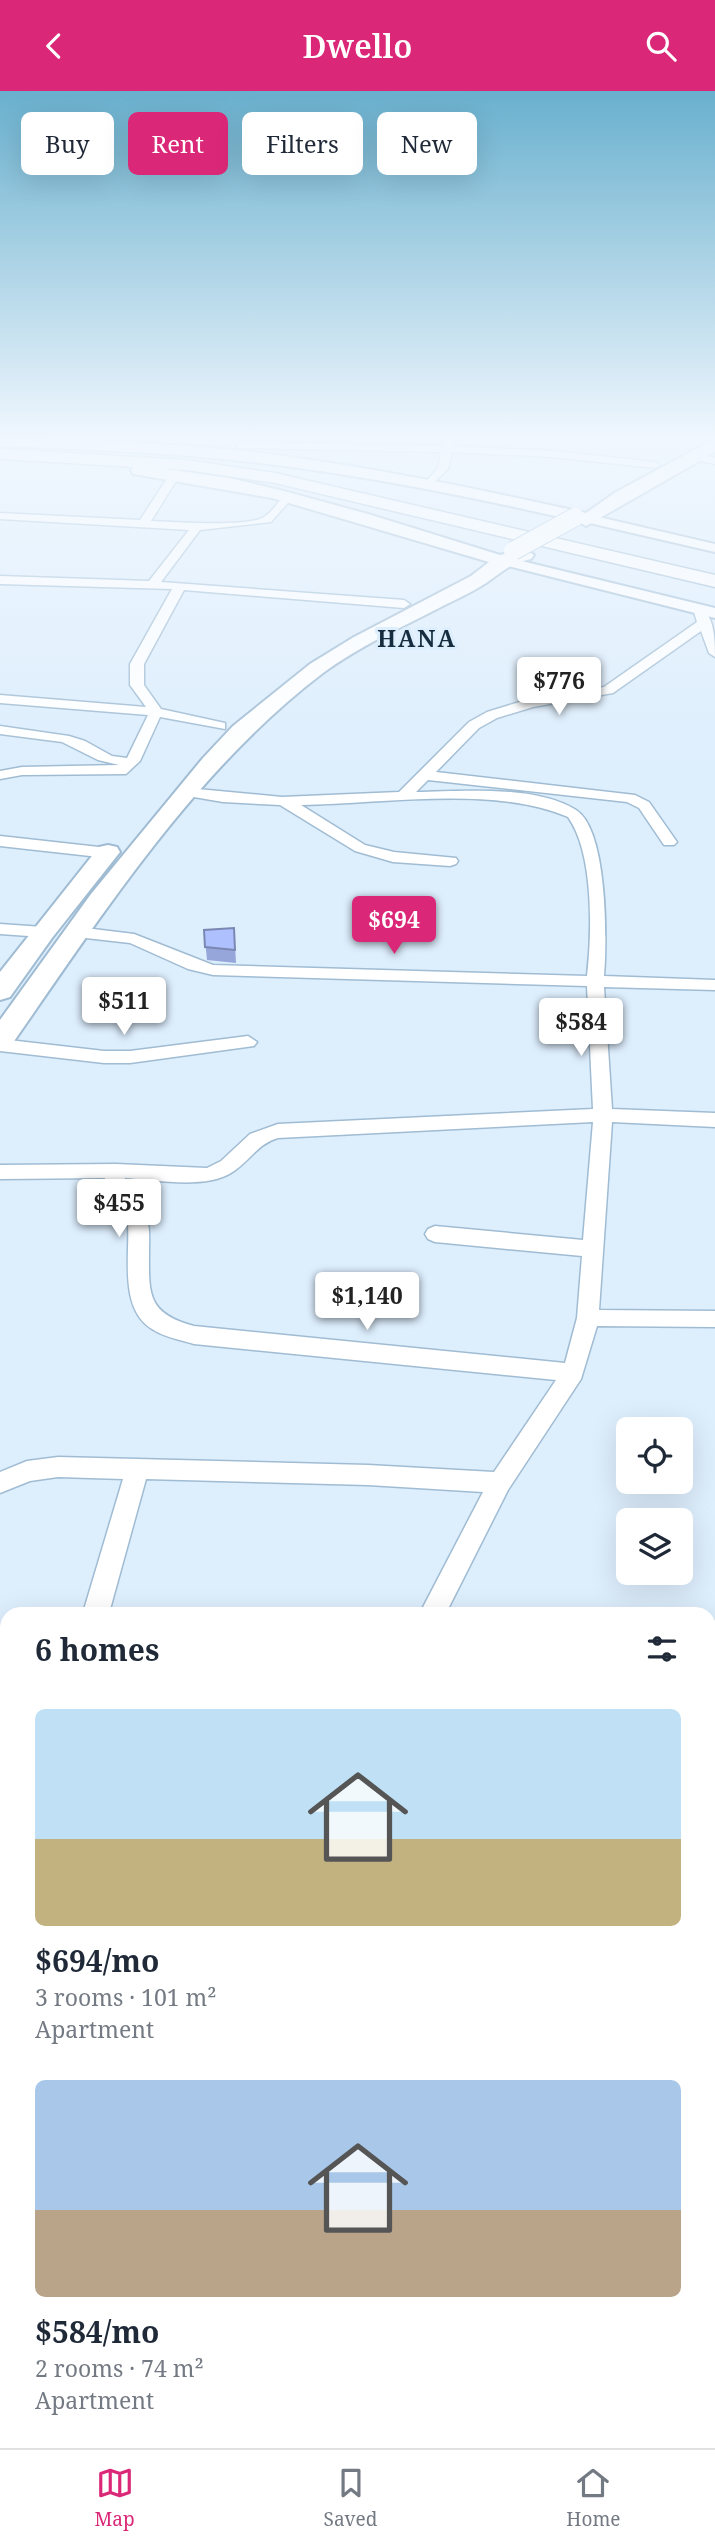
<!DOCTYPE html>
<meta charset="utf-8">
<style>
:root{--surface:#fff;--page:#f2f2f3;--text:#1f2937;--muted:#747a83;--line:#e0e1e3;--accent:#db2777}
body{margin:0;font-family:"Noto Serif",serif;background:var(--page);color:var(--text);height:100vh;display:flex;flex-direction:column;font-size:26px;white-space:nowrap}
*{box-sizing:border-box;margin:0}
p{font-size:23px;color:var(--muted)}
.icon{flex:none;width:38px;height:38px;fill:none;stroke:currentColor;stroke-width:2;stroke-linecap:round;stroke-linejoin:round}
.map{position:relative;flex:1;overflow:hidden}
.panel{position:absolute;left:0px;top:1516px;width:716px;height:842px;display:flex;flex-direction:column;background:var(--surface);border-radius:21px 21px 0 0;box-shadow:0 7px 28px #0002}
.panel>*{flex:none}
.hud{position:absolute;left:21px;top:21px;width:674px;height:63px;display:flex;gap:14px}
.controls{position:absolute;left:616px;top:1326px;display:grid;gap:14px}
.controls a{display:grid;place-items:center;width:77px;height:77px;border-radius:10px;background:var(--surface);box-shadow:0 7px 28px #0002;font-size:35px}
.price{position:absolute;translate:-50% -60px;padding:0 16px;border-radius:7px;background:#fff;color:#222;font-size:23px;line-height:46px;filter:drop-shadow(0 2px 4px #0008)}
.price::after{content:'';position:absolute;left:50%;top:42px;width:21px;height:16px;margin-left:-10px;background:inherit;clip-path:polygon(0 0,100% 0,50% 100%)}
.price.on{background:var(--accent);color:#fff}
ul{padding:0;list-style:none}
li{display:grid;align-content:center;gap:14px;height:371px;padding:0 35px}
li span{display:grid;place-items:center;height:217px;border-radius:10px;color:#555}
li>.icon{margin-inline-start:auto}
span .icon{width:126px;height:126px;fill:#fffc;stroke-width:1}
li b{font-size:30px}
h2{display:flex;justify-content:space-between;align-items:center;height:84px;padding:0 35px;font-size:30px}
.tag{padding:0 24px;border-radius:10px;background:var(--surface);box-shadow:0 7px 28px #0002;font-size:24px;line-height:63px}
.tag.on{background:var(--accent);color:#fff}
header{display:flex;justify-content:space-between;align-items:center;height:91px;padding:0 35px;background:var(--accent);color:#fff;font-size:32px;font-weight:600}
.dock{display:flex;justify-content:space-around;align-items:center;height:98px;border-top:2px solid var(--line);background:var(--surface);font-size:19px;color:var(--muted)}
.dock a{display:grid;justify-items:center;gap:4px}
.dock .on{color:var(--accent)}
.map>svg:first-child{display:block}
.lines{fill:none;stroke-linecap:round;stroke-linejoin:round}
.minor-casing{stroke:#a0bcd3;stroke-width:3}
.tertiary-casing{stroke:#a0bcd3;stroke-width:4}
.primary-casing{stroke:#a0bcd3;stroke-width:4}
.trunk-casing{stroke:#a0bcd3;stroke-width:3}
.minor{fill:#fff;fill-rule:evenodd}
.tertiary{fill:#fff;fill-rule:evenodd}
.primary{fill:#fff;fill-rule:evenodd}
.trunk{fill:#fff;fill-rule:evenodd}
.primary-bridge-casing{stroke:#a0bcd3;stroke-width:20;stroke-linecap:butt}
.primary-bridge{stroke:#fff;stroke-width:18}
.wall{fill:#96a6da}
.building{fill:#aec1fe;stroke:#7a87b2;stroke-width:2}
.labels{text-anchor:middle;stroke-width:6;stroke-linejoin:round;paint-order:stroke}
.far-district-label{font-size:23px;font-weight:bold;letter-spacing:2px;fill:#162d3f;stroke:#ddeefd}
</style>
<header><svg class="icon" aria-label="back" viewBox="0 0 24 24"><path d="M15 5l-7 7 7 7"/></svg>Dwello<svg class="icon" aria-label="search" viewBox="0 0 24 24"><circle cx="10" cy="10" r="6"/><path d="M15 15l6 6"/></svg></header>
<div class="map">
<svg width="715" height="2357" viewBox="0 0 715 2357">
<rect width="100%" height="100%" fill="#ddeefd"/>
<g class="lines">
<g class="minor-casing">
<path id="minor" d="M444,349H454L453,355L552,360L655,371L660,374L655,377L552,366L452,361L448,378L429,396L424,393L438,377L441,361L240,357L235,354L240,351L443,355Z
M694,363L715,367V373L690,368L689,366Z
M176,379L181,382L151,430C174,431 244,436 262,427C271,423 279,410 285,403L294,405L271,431L200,439L161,491L404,509L410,513L404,517L184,499L144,573V594L161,618L225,632V638L160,626L140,670L126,683L22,684L0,688V680L22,676L119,674L98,669L62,651L0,643V635L69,645L85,650L112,665L127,667L148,624L0,612V604L146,616L130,594V573L172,498L0,493V485L149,490L189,439L0,428V422L140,429L172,380Z
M700,517C715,524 715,551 715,566L709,562L701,540L613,602L533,616L497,627L479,637L436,681L635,704L649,711L677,751L674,754H664L639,717L627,711L428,689L416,701C461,700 537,694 576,719C608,739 607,851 604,885L715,889V899L604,896L612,1018L715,1022V1036L612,1031L599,1219L715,1220V1236L597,1235L581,1288L508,1399L446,1522H420L483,1401L368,1394L146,1388L109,1522H83L123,1388L58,1386L30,1390L0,1402V1381L27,1370L58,1366L368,1374L494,1381L556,1289L194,1253C180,1249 164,1246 152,1238C119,1218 130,1165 128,1134C122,1129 111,1128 106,1123C97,1115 103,1097 105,1087L0,1088V1074L116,1073L207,1077L221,1070L250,1043L278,1033L593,1018L587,895L213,884L188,878L130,852L77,846L69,841L77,836L134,843L213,874L587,885C592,842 594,762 568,726C495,694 380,713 301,714L365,754L394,761L456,767L458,770L456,773L450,775L393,771L355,760L280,714L223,711L182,704L180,701L187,697L282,706L399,701L469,631L487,621L526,609L604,596L697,531L694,521ZM593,1031L583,1149L435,1135L428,1138L425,1143L428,1148L435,1151L582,1165L577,1227L565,1272L194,1235C145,1222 149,1201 149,1156C149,1148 150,1137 147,1129C141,1118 128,1118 121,1111L125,1087C156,1089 208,1099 234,1080C250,1069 259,1052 278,1047Z
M0,745L108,757L116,762L108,767L0,755Z
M0,833L43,836L51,841L43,846L0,843Z
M248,945L257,951L254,955L130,972H104L0,960V948L104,960H130Z
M715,1541V1573L709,1575V1543Z
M709,1798L715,1801V1832L709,1829Z
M0,1850L7,1852V1882L0,1880Z
M7,2305V2350H12L0,2355V2308Z
M715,2326V2357H688L691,2350H709V2328Z
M350,2350H386L388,2357H352Z"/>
</g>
<g class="tertiary-casing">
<path id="tertiary" d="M590,424L715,453V461L585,431L583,428Z
M493,463L715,517V527L488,470L486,467L488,464Z"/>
</g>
<g class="primary-casing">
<path id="primary" d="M0,349C78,349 156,351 234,359C353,372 470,396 586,422L616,401L709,351L715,349V361L586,435L577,430C464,404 349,381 233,369C156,361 78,358 0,355Z
M139,374L229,387L280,399L368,423L500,464L525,458L534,464L531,468C507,474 505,479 486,492C471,502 454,509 439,517C400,537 358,556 323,582C194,680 102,824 10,956L0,958V929L91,803L203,667L233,635L310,573L354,546L471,485L489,471L272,407L133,383L131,379L133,375Z
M108,754L117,756L120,761L52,847L10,906L0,909V881L99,756Z"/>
</g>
<g class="trunk-casing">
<path id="trunk" d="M0,358L187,369L275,382L715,484V496L275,392L187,379L0,368Z"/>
</g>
<use href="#minor" class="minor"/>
<use href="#tertiary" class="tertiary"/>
<use href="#primary" class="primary"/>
<use href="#trunk" class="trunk"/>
<g class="primary-bridge-casing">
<path id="primary-bridge" d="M513,460L575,426"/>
</g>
<use href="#primary-bridge" class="primary-bridge"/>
</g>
<path class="wall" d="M234,837L236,872L207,869L204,839Z"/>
<path class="building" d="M234,837L235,859L205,856L204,839Z"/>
<linearGradient id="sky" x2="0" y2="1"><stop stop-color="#69b0ce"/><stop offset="0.51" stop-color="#f0f7fe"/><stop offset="1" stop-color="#f0f7fe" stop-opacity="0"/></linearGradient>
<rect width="715" height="679" fill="url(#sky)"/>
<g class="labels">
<g class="far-district-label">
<text x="417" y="556">HANA</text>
</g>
</g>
</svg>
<div class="controls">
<a><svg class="icon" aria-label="locate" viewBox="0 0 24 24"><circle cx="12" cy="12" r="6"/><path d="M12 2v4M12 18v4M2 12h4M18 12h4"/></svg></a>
<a><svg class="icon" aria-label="layers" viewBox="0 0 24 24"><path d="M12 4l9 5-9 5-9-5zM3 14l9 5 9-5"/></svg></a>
</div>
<b class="price" style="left:559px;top:626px">$776</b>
<b class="price on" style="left:394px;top:865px">$694</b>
<b class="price" style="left:124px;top:946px">$511</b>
<b class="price" style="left:581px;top:967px">$584</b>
<b class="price" style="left:119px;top:1148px">$455</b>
<b class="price" style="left:367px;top:1241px">$1,140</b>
<div class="hud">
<a class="tag">Buy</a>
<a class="tag on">Rent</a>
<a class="tag">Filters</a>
<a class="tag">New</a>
</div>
<section class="panel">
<h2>6 homes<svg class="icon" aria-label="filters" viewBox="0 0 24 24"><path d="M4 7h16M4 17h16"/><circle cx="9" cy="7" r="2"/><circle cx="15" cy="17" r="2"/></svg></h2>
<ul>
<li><span style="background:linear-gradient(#bfe0f5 60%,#c2b280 0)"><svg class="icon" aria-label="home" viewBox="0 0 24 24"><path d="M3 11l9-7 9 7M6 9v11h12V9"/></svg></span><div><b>$694/mo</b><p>3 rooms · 101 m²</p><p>Apartment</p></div></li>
<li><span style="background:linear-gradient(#a9c7e8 60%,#b9a48a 0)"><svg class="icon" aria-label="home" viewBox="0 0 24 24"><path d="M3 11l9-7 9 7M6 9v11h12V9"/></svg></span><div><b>$584/mo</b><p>2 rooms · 74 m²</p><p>Apartment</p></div></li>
</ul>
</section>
</div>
<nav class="dock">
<a class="on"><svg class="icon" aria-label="map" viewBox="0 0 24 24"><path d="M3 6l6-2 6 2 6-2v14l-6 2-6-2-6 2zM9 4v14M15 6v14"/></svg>Map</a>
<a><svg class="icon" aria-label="saved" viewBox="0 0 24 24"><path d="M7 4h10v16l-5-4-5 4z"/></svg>Saved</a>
<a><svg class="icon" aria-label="home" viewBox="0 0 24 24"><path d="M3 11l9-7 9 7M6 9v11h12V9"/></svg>Home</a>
</nav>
